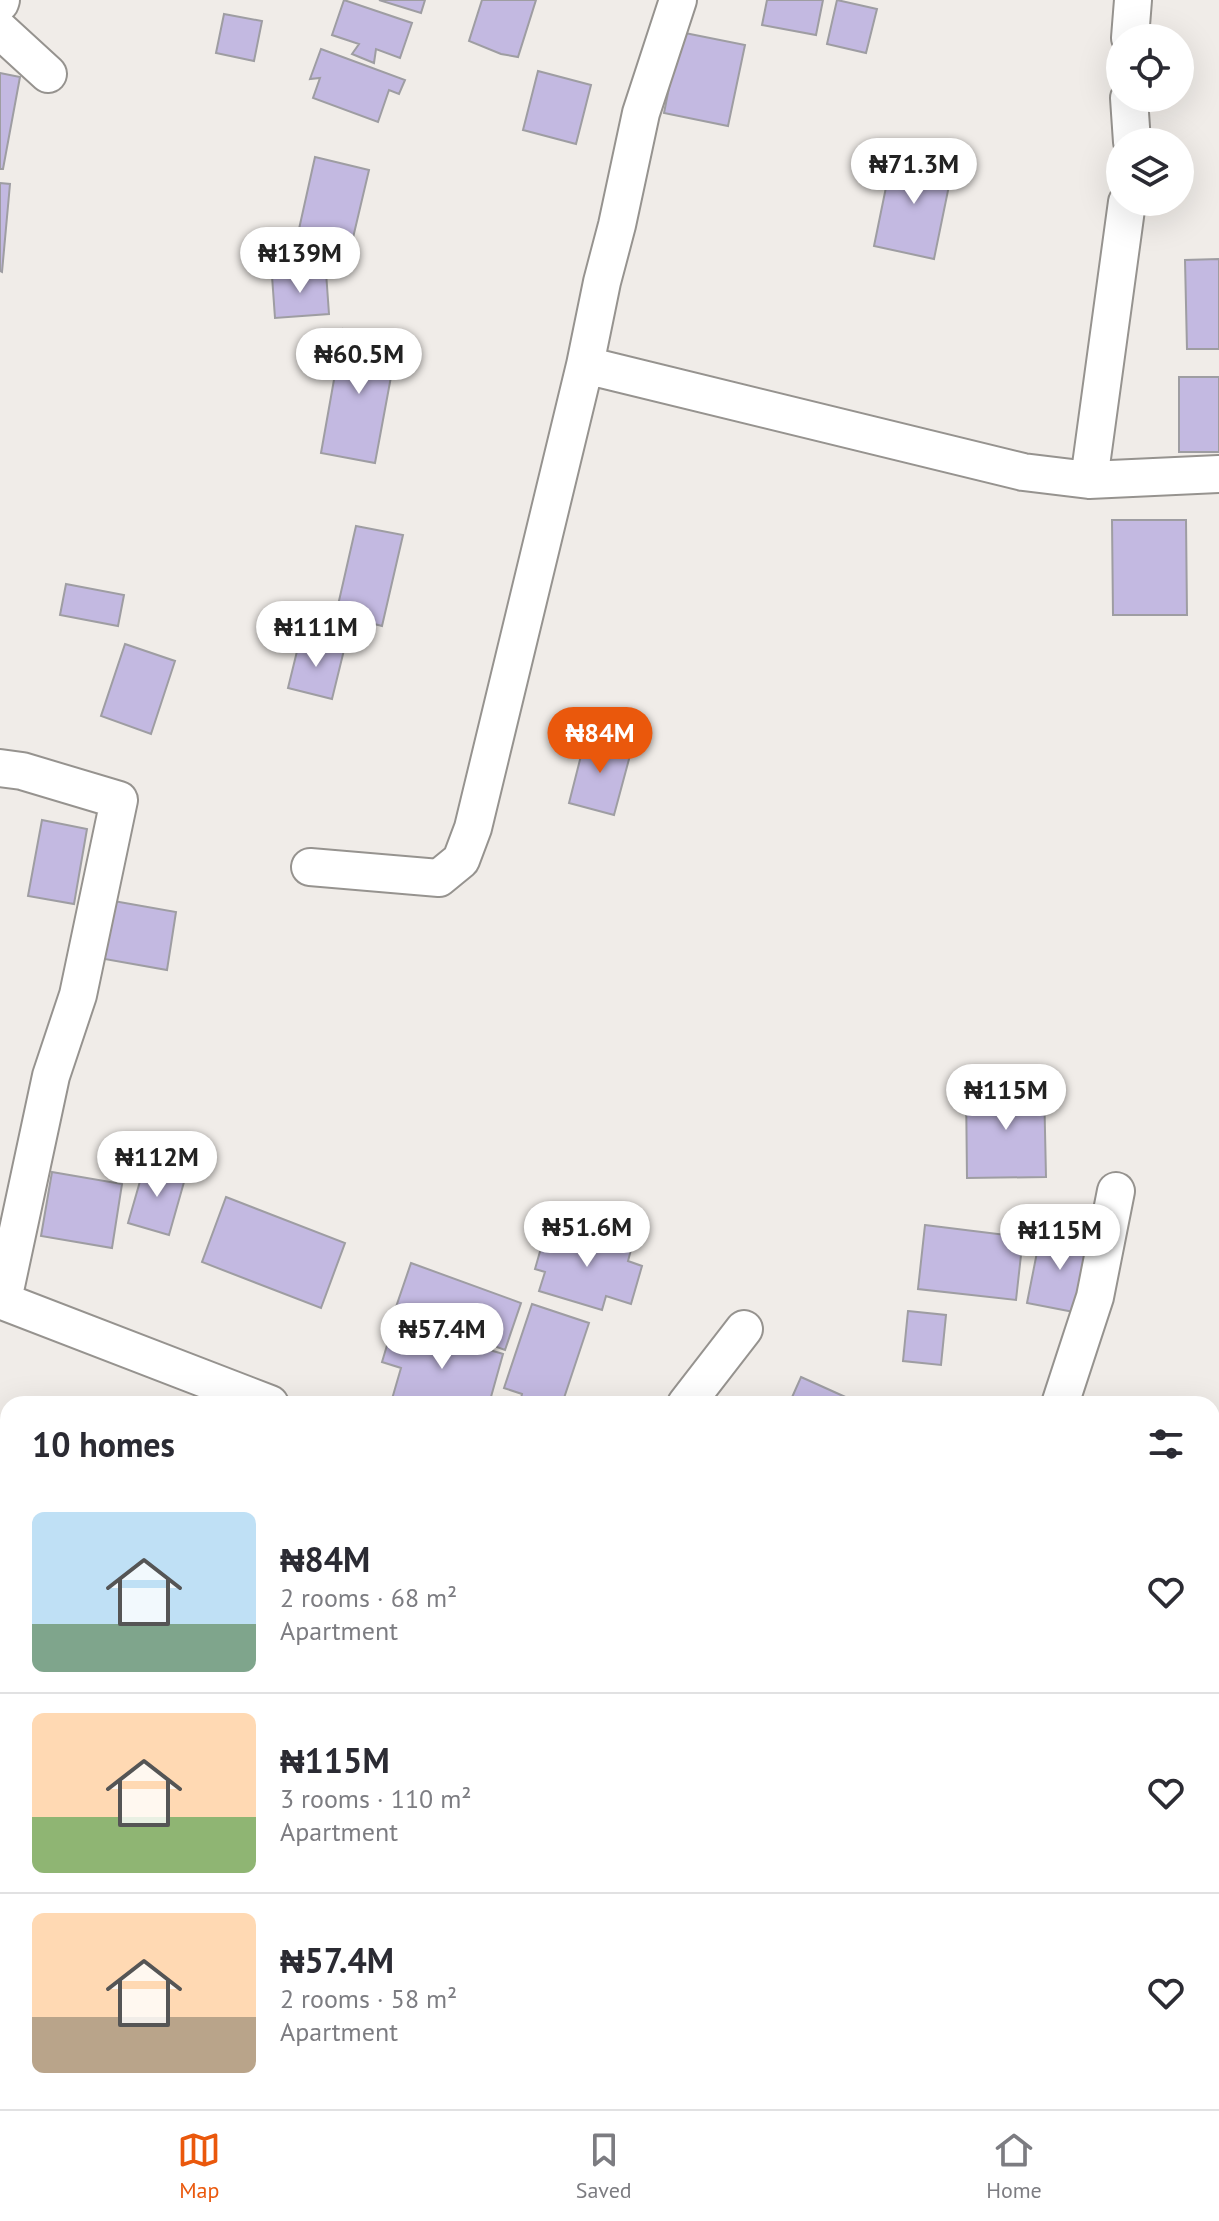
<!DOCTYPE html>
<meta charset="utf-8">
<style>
:root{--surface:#fff;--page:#f7f7f7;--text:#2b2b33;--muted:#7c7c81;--line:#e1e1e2;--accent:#ea580c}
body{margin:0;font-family:"PT Sans",sans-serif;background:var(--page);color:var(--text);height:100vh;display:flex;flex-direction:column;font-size:30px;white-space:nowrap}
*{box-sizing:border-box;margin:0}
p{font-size:26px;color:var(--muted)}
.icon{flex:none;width:44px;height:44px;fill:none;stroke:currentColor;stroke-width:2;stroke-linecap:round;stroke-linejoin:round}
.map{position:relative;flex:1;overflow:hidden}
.side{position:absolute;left:0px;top:1396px;width:1220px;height:714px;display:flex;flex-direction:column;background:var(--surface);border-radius:24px 24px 0 0;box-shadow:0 8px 32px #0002}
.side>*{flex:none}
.buttons{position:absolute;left:1106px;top:24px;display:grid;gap:16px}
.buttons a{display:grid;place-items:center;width:88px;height:88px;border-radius:50%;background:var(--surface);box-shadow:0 8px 32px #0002;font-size:40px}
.price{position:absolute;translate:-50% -68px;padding:0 18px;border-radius:28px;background:#fff;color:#222;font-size:26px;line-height:52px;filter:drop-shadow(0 2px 4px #0008)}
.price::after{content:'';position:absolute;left:50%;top:48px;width:24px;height:18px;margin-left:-12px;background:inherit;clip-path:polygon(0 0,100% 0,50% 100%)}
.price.on{background:var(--accent);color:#fff}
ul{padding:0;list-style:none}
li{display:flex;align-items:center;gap:24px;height:200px;padding:0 32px}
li+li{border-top:2px solid var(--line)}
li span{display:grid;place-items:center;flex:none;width:224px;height:160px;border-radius:12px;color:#555}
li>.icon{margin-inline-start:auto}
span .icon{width:96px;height:96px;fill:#fffc;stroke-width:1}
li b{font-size:34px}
h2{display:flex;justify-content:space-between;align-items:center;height:96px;padding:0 32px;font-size:34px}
.tab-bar{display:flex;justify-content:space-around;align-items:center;height:112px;border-top:2px solid var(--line);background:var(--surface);font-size:22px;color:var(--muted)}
.tab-bar a{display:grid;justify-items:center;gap:4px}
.tab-bar .on{color:var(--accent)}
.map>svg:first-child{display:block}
.building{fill:#c3b9e1;stroke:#9e9da2;stroke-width:2}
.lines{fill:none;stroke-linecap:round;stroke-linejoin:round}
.minor-casing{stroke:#96938f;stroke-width:40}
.minor{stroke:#fff;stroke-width:36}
</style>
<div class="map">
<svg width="1219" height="2109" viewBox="0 0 1219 2109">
<rect width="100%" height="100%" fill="#f0ece8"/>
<path class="building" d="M344,0L412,23L400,58L376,49L374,63L352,54L359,44L332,35Z
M379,0H425L421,13Z
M482,0H536L518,57L501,54L469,41Z
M767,0H823L816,35L762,25Z
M837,0L877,9L866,53L827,44Z
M224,14L262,21L254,61L216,53Z
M680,32L745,45L728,126L664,113Z
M321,49L405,80L399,94L389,90L378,122L313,98L320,78L310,79Z
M538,71L591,85L576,144L523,130Z
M0,73L20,77L3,169H0Z
M893,153L953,166L934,259L874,246Z
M315,157L369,170L352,242L299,229Z
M0,183L10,184L2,272L0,271Z
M1219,259V349H1187L1185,260Z
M326,272L329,314L275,318L272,276Z
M343,329L398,339L375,463L321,453Z
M1179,377H1219V452H1179Z
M1112,520H1186L1187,615H1113Z
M356,526L403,535L382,626L336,614Z
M66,584L124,595L118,626L60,615Z
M300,639L344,650L332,699L288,688Z
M125,644L175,661L151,734L101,716Z
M586,736L632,748L614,815L569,803Z
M42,820L87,829L74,904L28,896Z
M108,900L176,912L167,970L99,958Z
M1044,1085L1046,1177L967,1178L966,1086Z
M145,1164L186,1175L169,1235L128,1223Z
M52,1172L122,1184L112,1248L41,1236Z
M226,1197L345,1243L321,1308L202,1262Z
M925,1225L1023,1237L1016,1300L918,1289Z
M563,1226L632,1246L628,1261L642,1266L631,1304L606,1296L602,1310L539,1291L545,1272L535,1269L545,1234L559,1239Z
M1041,1232L1092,1241L1079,1313L1027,1303Z
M411,1263L521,1303L505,1350L395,1310Z
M532,1304L589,1323L562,1404H525L520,1402L522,1394L504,1388Z
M908,1311L946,1315L941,1365L903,1361Z
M391,1332L433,1345L437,1334L503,1354L489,1404H411L392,1399L401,1368L382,1362Z
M801,1377L861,1404H789Z
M1219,1498V1524L1212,1522Z
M1212,1730L1219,1732L1212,1761Z
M1022,2102H1087L1086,2109H1021Z
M1103,2103L1152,2109H1102Z"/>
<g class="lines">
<g class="minor-casing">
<path id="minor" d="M678,0L641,113L617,225L602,282L585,365L1023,472L1089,480L1219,474
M0,3L1,0
M0,30L48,74
M1130,38L1133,0
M1129,98L1132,142
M1089,480L1127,202
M0,768L22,771L119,800L78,995L51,1076L3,1300
M310,867L439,878L461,860L473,828L585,365
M0,1300L270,1404
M686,1404L744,1329
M1060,1404L1095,1297L1116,1191
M1212,1621L1219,1622
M578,2109L579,2102
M917,2109V2102"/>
</g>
<use href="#minor" class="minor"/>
</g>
</svg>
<div class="buttons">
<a><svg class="icon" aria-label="locate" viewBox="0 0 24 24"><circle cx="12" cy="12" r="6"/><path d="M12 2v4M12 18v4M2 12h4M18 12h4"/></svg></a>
<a><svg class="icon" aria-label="layers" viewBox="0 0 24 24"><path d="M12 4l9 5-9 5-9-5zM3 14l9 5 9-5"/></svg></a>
</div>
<b class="price" style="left:914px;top:206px">₦71.3M</b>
<b class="price" style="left:300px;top:295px">₦139M</b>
<b class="price" style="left:359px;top:396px">₦60.5M</b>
<b class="price" style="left:316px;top:669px">₦111M</b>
<b class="price on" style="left:600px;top:775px">₦84M</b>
<b class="price" style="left:1006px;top:1132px">₦115M</b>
<b class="price" style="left:157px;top:1199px">₦112M</b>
<b class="price" style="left:587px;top:1269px">₦51.6M</b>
<b class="price" style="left:1060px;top:1272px">₦115M</b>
<b class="price" style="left:442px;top:1371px">₦57.4M</b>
<section class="side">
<h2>10 homes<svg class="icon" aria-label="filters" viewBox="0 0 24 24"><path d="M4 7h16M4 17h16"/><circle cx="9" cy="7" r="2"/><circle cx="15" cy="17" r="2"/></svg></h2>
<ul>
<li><span style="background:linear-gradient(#bfe0f5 70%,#7fa58c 0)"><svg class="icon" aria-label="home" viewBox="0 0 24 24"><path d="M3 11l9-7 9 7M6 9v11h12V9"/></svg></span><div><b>₦84M</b><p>2 rooms · 68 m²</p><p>Apartment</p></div><svg class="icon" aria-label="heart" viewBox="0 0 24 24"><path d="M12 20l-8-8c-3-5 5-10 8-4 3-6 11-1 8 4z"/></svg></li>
<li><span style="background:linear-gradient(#ffd9b3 65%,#8fb573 0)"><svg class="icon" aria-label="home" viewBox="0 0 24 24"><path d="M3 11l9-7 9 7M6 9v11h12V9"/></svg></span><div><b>₦115M</b><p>3 rooms · 110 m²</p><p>Apartment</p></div><svg class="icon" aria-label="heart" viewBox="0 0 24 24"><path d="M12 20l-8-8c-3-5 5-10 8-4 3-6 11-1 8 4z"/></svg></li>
<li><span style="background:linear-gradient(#ffd9b3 65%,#b9a48a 0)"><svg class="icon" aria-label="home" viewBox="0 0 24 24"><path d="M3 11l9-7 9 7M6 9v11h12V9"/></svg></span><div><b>₦57.4M</b><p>2 rooms · 58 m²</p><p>Apartment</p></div><svg class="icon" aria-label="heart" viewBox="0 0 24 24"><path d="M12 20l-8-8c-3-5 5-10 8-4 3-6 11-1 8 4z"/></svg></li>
</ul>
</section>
</div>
<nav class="tab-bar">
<a class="on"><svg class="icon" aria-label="map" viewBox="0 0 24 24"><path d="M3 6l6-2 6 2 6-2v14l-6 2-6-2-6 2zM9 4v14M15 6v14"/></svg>Map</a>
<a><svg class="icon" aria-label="saved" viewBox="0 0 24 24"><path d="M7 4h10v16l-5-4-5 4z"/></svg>Saved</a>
<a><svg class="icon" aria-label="home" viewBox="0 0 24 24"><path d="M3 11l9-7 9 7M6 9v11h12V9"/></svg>Home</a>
</nav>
